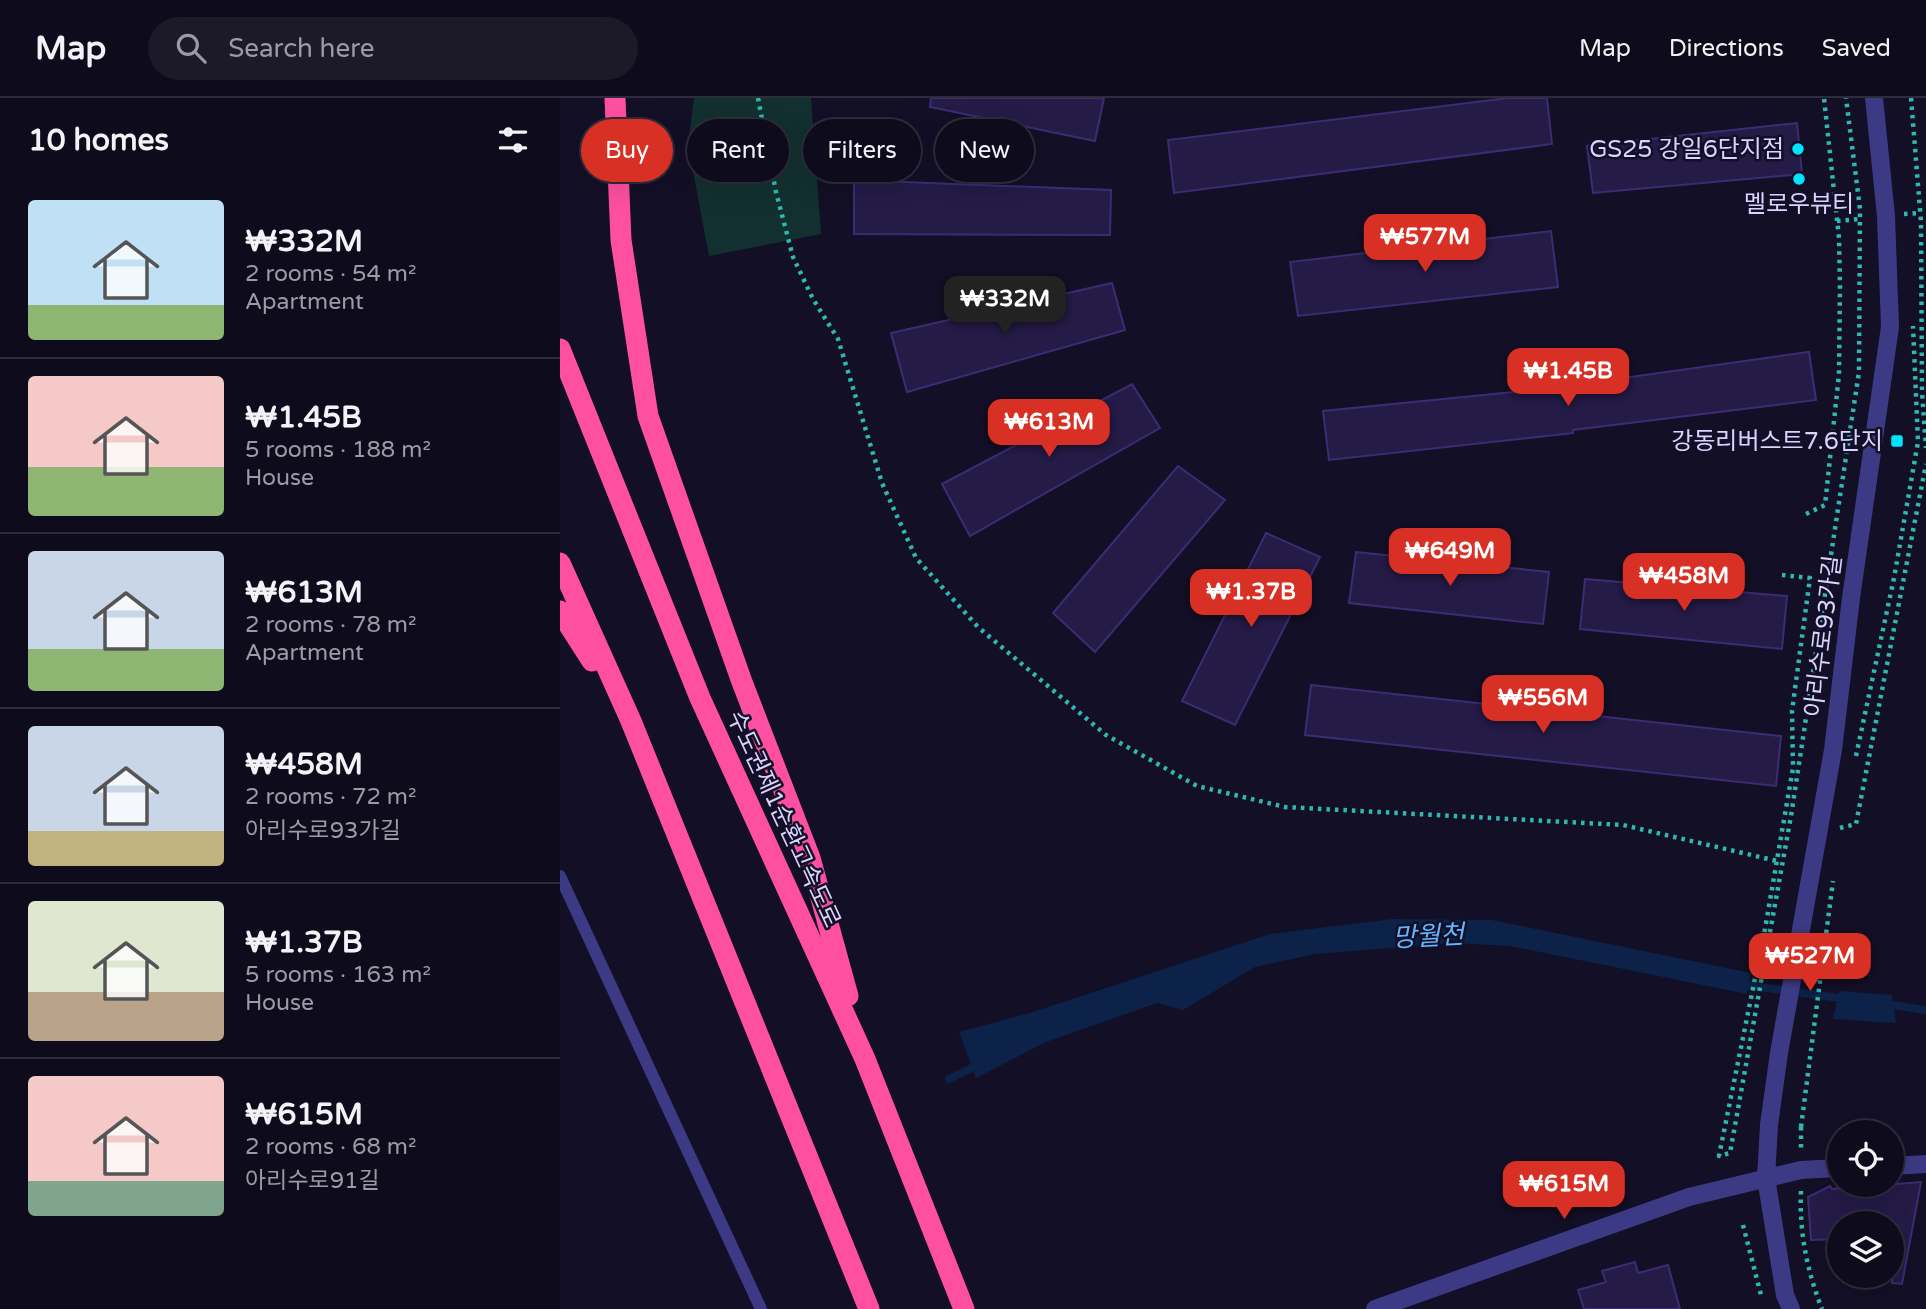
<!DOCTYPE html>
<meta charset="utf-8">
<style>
:root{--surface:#0e0b1c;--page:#1c1929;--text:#f1f3f6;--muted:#9b9ba3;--line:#2e2b3b;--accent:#d93025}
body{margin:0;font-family:"Varela Round","Noto Sans KR",sans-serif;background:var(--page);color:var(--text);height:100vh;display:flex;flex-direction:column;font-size:26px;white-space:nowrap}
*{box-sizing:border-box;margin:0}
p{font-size:23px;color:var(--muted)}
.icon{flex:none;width:38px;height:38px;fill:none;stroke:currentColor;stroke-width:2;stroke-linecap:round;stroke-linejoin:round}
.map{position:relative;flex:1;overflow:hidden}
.panel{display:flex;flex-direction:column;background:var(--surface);width:560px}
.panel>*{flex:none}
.banner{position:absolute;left:21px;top:21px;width:665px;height:63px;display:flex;gap:14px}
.buttons{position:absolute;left:1267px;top:1022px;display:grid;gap:14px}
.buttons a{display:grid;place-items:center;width:77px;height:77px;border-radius:50%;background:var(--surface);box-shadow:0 7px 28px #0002,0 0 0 2px var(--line);font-size:35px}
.price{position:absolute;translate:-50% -60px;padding:0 16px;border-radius:14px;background:var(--accent);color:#fff;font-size:23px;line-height:46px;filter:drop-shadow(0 2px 4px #0008)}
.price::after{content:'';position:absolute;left:50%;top:42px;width:21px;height:16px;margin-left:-10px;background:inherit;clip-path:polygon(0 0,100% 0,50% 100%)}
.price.on{background:#222;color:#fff}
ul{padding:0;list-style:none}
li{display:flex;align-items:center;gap:21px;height:175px;padding:0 28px}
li+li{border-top:2px solid var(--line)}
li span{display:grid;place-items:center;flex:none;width:196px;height:140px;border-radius:7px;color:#555}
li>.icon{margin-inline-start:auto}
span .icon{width:84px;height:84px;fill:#fffc;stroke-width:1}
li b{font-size:30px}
h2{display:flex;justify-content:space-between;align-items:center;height:84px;padding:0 28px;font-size:30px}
.tag{padding:0 24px;border-radius:32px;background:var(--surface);box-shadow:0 7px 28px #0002,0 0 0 2px var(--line);font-size:24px;line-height:63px}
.tag.on{background:var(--accent);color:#fff}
header{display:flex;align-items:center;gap:42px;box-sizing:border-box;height:98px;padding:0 35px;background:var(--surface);border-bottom:2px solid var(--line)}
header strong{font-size:33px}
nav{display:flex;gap:38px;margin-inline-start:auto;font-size:24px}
.search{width:490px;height:63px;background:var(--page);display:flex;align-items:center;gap:18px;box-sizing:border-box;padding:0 24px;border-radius:38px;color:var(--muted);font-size:26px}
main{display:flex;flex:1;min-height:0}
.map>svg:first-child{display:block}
.green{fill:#12302f}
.water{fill:#0c2248}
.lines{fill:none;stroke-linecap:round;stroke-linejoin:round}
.stream{stroke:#0c2248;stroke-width:8}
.building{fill:#241b47;stroke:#3b2d73;stroke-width:2}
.path{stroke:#2fb8b0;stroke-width:4.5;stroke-dasharray:3.5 5;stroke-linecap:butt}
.service{stroke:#3d3a85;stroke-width:12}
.minor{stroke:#3d3a85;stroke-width:18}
.motorway{stroke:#ff4fa3;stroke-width:21}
.poi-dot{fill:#00e5ff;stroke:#130f26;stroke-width:2.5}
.labels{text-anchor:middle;stroke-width:5;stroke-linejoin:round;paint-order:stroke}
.poi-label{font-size:24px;fill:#d9d4ff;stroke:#130f26;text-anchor:end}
.street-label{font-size:24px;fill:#d9d4ff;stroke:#130f26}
.water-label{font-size:26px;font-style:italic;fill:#62b6ff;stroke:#130f26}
</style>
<header>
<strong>Map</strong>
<div class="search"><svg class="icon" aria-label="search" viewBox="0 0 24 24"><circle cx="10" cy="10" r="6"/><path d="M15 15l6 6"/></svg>Search here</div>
<nav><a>Map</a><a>Directions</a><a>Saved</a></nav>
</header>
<main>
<section class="panel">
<h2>10 homes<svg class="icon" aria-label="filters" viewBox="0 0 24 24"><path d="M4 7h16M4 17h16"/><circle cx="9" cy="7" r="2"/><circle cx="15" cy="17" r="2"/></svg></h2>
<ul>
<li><span style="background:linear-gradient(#bfe0f5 75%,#8fb573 0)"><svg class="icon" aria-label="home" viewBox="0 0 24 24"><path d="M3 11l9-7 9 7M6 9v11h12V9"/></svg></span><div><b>₩332M</b><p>2 rooms · 54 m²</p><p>Apartment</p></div></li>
<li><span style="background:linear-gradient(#f6c9c9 65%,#8fb573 0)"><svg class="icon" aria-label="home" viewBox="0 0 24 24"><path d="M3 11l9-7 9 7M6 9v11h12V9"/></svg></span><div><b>₩1.45B</b><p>5 rooms · 188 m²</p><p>House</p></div></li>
<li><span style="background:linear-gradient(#c9d6e8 70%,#8fb573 0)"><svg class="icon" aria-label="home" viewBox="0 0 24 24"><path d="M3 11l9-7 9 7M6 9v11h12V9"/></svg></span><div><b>₩613M</b><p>2 rooms · 78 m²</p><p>Apartment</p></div></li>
<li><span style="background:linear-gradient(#c9d6e8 75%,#c2b280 0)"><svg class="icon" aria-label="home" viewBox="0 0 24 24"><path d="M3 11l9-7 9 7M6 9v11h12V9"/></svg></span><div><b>₩458M</b><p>2 rooms · 72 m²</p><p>아리수로93가길</p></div></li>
<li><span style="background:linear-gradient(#dfe7d0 65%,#b9a48a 0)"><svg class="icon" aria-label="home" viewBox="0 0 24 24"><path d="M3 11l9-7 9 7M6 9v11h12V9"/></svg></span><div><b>₩1.37B</b><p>5 rooms · 163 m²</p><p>House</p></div></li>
<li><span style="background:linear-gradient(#f6c9c9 75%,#7fa58c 0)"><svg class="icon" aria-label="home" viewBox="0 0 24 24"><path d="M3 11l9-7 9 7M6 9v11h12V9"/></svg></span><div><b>₩615M</b><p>2 rooms · 68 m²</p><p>아리수로91길</p></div></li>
</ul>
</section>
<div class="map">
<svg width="1366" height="1211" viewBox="0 0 1366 1211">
<rect width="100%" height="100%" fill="#130f26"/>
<path class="green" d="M134,0H251L261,136L149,158L128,47Z"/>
<path class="water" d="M832,821L932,822L1191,875L1187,896L950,848L893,845L755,856L695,869L623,912L597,905L486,944L416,980L399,934L473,914L710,836Z
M1279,893L1332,897L1336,925L1273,921Z"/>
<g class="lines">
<path class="stream" d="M1178,886L1287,901
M1324,906L1366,912
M389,981L420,966"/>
</g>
<path class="building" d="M371,0H544L535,43L370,9Z
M948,0H987L992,46L614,95L608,42Z
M1237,25L1242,76L1033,95L1027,48Z
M294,82L551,92L550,137L294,136Z
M991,133L998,189L738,218L730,164Z
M552,185L565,232L347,294L331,235Z
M1249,254L1256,302L1013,332V335L769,362L763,313L1043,285L1042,283Z
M572,286L600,330L410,438L382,386Z
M618,368L665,402L535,554L493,515Z
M706,435L760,459L675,627L622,603Z
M796,454L989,474L983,526L789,505Z
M1025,481L1227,498L1222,551L1020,531Z
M751,587L1221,638L1216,688L745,637Z
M1361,1084L1342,1186L1332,1185V1125H1279V1141L1251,1142L1248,1099L1270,1088L1272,1091Z
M1075,1164L1078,1175L1108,1167L1120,1211H1024L1018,1192L1046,1184L1042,1173Z"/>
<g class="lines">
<path class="path" d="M198,0L216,94L233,159L253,201L278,241L322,385L356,460L418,529L546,637L637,688L725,709L1063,727L1217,763
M1351,0L1361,124L1362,294L1366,350
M1344,116L1360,115
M1277,123L1300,121
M1246,416L1265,407L1279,276L1280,188L1279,140L1264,0
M1222,477L1250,480L1232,613L1233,670L1205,831L1159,1058L1170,1055L1231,718L1299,274L1300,111L1286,0
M1296,658L1334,480L1358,344L1353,228
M1280,730L1296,726L1366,366
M1241,1029L1273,783
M1241,1029V1051
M1241,1093C1239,1133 1247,1173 1262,1211
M1183,1127L1201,1197"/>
<path class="service" d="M0,778L201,1211"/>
<path class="minor" d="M1332,1068L1366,1066
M815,1211L1129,1099L1241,1072L1279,1070
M1231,1211L1225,1197L1206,1080L1209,1027L1219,955L1273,652L1291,500L1330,229L1326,118L1314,0"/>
<path class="motorway" d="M55,0L61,142L88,318L182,584L250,760L288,898
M0,251L140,600L305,961L404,1211
M0,465L71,623L309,1211
M0,513L32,563"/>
</g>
<g class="poi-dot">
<circle cx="1238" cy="51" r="7"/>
<circle cx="1239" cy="81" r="7"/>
<rect x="1330" y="336" width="14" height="14" rx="3.5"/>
</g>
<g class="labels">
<g class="poi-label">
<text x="1224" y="59">GS25 강일6단지점</text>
<text x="1239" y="114" text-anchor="middle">멜로우뷰티</text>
<text x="1323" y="351">강동리버스트7.6단지</text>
</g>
<g class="street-label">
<text transform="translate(1263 538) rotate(-83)" y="8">아리수로93가길</text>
<text transform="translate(224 721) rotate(65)" y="8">수도권제1순환고속도로</text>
</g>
<g class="water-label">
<text transform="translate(868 838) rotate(-3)" y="9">망월천</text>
</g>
</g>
</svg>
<div class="buttons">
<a><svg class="icon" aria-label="locate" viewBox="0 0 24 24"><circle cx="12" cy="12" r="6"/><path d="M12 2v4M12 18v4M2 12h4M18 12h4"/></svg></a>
<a><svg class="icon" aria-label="layers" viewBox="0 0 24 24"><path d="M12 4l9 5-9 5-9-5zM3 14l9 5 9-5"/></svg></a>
</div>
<b class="price" style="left:865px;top:176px">₩577M</b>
<b class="price on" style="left:445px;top:238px">₩332M</b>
<b class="price" style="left:1008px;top:310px">₩1.45B</b>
<b class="price" style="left:489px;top:361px">₩613M</b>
<b class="price" style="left:890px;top:490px">₩649M</b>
<b class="price" style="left:1124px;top:515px">₩458M</b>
<b class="price" style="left:691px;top:531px">₩1.37B</b>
<b class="price" style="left:983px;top:637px">₩556M</b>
<b class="price" style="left:1250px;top:895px">₩527M</b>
<b class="price" style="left:1004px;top:1123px">₩615M</b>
<div class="banner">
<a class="tag on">Buy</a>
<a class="tag">Rent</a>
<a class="tag">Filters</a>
<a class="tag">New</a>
</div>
</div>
</main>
